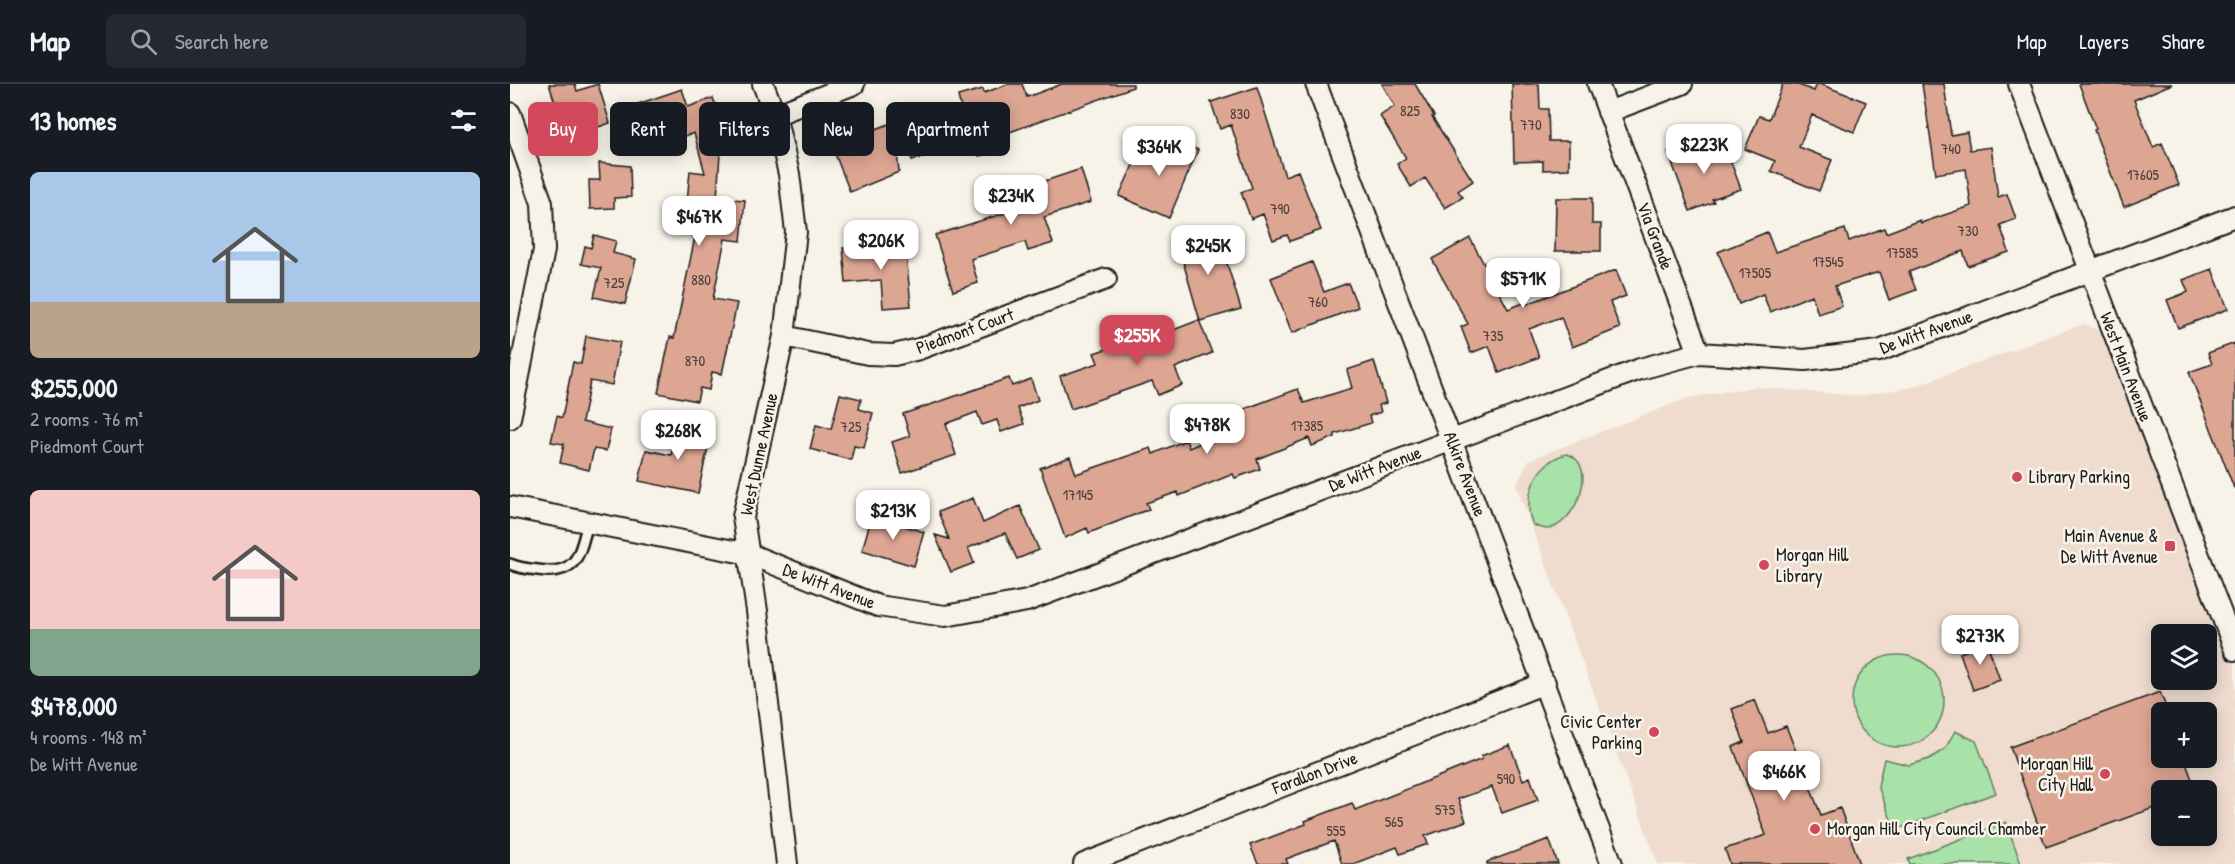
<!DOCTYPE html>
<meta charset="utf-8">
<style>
:root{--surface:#171b24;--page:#242831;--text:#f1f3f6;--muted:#9ea1a6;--line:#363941;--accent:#d1495b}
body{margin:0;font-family:"Patrick Hand",sans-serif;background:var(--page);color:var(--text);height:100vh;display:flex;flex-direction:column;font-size:22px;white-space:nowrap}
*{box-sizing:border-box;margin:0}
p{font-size:20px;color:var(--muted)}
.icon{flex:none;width:33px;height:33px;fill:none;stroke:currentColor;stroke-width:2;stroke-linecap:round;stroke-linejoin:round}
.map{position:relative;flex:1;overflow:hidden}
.details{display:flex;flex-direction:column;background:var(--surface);width:510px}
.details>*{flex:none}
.top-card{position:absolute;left:18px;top:18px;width:570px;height:54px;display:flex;gap:12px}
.tools{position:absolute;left:1641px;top:540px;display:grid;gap:12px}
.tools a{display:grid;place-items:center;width:66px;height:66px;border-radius:9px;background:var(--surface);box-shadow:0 3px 15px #0003;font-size:30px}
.price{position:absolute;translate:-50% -51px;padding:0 14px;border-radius:12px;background:#fff;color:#222;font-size:20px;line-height:39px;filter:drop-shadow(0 2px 3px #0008)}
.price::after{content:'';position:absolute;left:50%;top:36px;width:18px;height:14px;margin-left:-9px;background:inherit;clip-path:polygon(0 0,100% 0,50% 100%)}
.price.active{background:var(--accent);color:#fff}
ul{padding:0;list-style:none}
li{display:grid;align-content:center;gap:12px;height:318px;padding:0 30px}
li span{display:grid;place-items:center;height:186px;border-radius:9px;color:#555}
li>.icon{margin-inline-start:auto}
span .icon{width:108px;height:108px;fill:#fffc;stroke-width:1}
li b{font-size:26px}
h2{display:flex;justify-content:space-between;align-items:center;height:72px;padding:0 30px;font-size:26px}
.chip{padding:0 21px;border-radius:9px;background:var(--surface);box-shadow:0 3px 15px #0003;font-size:21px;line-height:54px}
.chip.active{background:var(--accent);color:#fff}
header{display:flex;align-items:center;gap:36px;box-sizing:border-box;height:84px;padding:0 30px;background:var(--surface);border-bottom:2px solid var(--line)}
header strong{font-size:28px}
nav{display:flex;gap:33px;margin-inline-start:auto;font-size:21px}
.search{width:420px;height:54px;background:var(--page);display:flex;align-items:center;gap:15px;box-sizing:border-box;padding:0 21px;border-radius:9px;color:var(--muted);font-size:22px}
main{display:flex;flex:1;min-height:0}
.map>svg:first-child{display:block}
.built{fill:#efdcce;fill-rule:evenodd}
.green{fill:#a8e2a8;stroke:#627f62;stroke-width:1.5}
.building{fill:#dda693;stroke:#1c1c1c;stroke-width:1.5}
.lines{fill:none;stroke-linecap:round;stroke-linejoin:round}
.lane-casing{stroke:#1c1c1c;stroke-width:14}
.street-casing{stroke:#1c1c1c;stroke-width:24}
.lane{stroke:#f7f3e8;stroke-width:9}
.street{stroke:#f7f3e8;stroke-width:20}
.poi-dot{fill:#d1495b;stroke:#f7f3e8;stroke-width:2}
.labels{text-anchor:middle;stroke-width:5;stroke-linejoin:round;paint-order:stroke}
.number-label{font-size:15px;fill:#4c3e3a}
.street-label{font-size:18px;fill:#1c1c1c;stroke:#f7f3e8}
.poi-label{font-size:18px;fill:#1c1c1c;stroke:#f7f3e8;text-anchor:start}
</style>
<header>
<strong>Map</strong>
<div class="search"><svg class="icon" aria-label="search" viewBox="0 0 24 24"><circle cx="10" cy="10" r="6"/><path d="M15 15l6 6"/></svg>Search here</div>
<nav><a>Map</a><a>Layers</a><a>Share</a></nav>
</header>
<main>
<section class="details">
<h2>13 homes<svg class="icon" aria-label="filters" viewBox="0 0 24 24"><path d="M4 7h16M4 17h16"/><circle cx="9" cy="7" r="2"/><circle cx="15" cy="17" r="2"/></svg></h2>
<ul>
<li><span style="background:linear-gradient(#a9c7e8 70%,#b9a48a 0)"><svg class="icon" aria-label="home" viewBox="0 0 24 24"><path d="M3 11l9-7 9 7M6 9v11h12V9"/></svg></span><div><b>$255,000</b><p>2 rooms · 76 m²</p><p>Piedmont Court</p></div></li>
<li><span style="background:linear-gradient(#f6c9c9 75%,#7fa58c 0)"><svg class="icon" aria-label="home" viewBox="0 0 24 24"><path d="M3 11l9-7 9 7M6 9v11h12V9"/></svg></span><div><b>$478,000</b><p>4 rooms · 148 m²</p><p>De Witt Avenue</p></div></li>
</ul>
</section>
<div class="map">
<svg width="1725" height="780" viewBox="0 0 1725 780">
<rect width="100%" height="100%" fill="#f7f3e8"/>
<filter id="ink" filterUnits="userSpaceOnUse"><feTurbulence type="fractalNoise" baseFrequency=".0167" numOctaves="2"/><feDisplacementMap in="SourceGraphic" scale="12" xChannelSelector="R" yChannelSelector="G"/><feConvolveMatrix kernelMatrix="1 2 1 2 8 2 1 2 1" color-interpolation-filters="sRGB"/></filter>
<g filter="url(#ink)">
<path class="built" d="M1573,240L1603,251L1725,574V780H1148L1006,401L1019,376L1178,314L1244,303L1348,312L1403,303ZM1652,550H1696V596H1652ZM1652,628H1696V674H1652ZM1652,706H1696V752H1652Z"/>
<path class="green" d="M1057,370C1091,381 1064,443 1037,445C1032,445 1027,442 1023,441C1011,415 1026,376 1057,370Z
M1342 617a46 46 0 1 1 92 0a46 46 0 1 1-92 0Z
M1445,647L1466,657L1486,709L1385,746L1368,702L1374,675L1399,681L1419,675L1435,665Z
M1496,738L1511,780H1400L1398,775Z"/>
<path class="building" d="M39,0H65L67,7L88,0L100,39L65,51L57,25L48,28Z
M498,0H512L517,13L552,0H623V3L486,53L489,66L469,72L466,59L402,76L390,39L451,24L448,12L473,5L474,9Z
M872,0H905L924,32L922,33L963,97L948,107L953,113L935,124L915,94L901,103L887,80L896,74L870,32L885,22Z
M1002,0H1029L1030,25H1038L1039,57H1059V85L1033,86V77L1004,78Z
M1273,0H1286L1304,7L1307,0H1310L1356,18L1344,48L1302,31L1289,63L1322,76L1309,107L1261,87L1265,77L1235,65L1249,32L1259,35Z
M1412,0H1434L1441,51L1457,48L1460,66L1481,63L1488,113L1497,110L1506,135L1490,141L1499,168L1458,182L1453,167L1399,188L1406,206L1379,216L1369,188L1325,202L1332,222L1308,230L1302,211L1260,228L1253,210L1229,220L1208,168L1257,148L1265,168L1335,145L1339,157L1374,144L1376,149L1410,136L1411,139L1461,122L1456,85L1426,90Z
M1569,0H1662L1624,16L1643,63L1652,59L1669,101L1614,123L1584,46L1586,45Z
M747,3L775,92L788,87L811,146L780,157L777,151L763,156L753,130L741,135L731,108L742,104L721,41L710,45L701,18Z
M172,5L178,23L203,14L216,49L222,66L210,70L207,114L235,116L231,157L215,155L203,215L227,219L212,290L202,288L199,306L190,304L187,317L148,309L160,253L164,254L185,153L182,152L185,117H177L180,87L195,89L184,49L154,59L148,40L130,46L122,22Z
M384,38L389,88L340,108L325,70L364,54L361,47Z
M661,55L688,66L659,134L609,112L633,59L655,69Z
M1185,58L1190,72L1209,65H1216L1231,105L1202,115L1204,118L1180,127L1158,68Z
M89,79L120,82L121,113L104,114V124L80,125L79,96H90Z
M571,85L581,118L534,133L543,159L518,167L515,158L461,175L468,199L443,207L425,151L505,126L499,109Z
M1046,114H1082V140H1091V167H1045Z
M697,145L702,166L712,163L731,225L690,237L666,153Z
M84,151L106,157L103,169L126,175L115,220L84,213L91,184L71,180L75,162L81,164Z
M960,154L998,225L1016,218L1017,220L1106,186L1116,212L1100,218L1110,244L1062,263L1051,233L1019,245L1029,273L989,289L979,262L961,269L951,243L958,240L922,175Z
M395,159L401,222L373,224L371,196L336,199L333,164Z
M802,178L814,208L838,199L848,223L782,249L761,194Z
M1702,185L1718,225L1668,244L1657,216L1678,208L1673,196Z
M689,236L702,269L665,284L672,301L648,311L642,297L561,325L550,292L588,279L584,269L608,261L610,267Z
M76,252L110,258L102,301L80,297L72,338L101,345L96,367L84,365L79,386L50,379L54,360L41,358L47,332L52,334L63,278L71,280Z
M1725,259V404H1724L1679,288L1702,280L1698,269Z
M864,277L876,319L869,321L871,328L859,332L861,339L825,350V353L802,362L799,354L747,375L750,385L725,394L723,390L669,412L668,408L636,419L639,425L579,449L577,444L555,454L530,384L560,373L566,390L641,364L643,370L676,356L679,364L726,343L721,330L788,305L794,319L842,304L837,286Z
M499,294L502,302L521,295L528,316L508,324L514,340L491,348L487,336L472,341L467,328L436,340L446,371L392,389L382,358L400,352L393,330Z
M330,310L351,315L349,325L363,329L354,364L344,362L341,376L300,365L306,341L321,345Z
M169,336L193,341L189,361L198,363L188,409L129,397L136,366L161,371Z
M463,414L473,439L510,422L529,466L507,475L495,449L458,464L464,479L441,488L425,451L439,455L428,428Z
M362,432L414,448L404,482L352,466Z
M1477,559L1490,596L1463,606L1450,569Z
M1650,608L1658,628H1652V674H1674L1686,706H1652V721L1536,763L1500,663Z
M1245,616L1258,649L1276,642L1311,731L1330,724L1350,780H1220L1215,765L1256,751L1223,663L1234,658L1222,625Z
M1000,661L1013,696L1020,693L1028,716L992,729L982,703L948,715L956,737L915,752L918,760L890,770L887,763L843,780H832L824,757L776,775L778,780H748L740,761L796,740L795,737L842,719L845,726L972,675L971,672Z
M1039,755L1048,780H977V778Z"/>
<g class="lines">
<g class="lane-casing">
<path id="lane" d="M0,480C9,484 18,485 28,486C68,492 69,470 78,439"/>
</g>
<g class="street-casing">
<path id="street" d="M253,0L265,31L279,90L286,148L274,252L233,433L247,527L277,780
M806,0L1102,780
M1088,0L1189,269
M1509,0L1725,566
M1098,28L1172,0
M0,29L32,119L34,166L8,297L0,296
M265,31L344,0
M274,252L358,270L384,271L409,265L596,195
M0,334L8,297
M0,423L239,470L368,522L435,532L517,517L1130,285L1189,269L1295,276L1369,267L1725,132
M574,780L1035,599"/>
</g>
<use href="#lane" class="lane"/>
<use href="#street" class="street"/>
</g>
</g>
<g class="poi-dot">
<circle cx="1507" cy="393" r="6"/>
<rect x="1654" y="456" width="12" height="12" rx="3"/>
<circle cx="1254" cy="481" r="6"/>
<circle cx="1144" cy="648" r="6"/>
<circle cx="1595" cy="690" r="6"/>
<circle cx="1305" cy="745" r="6"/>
</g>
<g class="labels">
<g class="number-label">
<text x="900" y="32">825</text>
<text x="730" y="35">830</text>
<text x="1021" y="46">770</text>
<text x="1441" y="70">740</text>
<text x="1633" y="96">17605</text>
<text x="770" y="130">790</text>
<text x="1458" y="152">730</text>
<text x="1392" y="174">17585</text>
<text x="1318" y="183">17545</text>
<text x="1245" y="194">17505</text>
<text x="191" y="201">880</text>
<text x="104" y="204">725</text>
<text x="808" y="223">760</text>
<text x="983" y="257">735</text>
<text x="185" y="282">870</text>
<text x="797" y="347">17385</text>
<text x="341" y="348">725</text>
<text x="568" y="416">17145</text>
<text x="996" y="700">590</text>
<text x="935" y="731">575</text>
<text x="884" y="743">565</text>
<text x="826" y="752">555</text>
</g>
<g class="street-label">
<text transform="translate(1145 152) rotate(69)" y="6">Via Grande</text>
<text transform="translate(455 247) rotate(-20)" y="6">Piedmont Court</text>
<text transform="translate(1416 248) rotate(-20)" y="6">De Witt Avenue</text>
<text transform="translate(1616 283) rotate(69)" y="6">West Main Avenue</text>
<text transform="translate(249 370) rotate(-78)" y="6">West Dunne Avenue</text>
<text transform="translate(865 385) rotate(-21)" y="6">De Witt Avenue</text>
<text transform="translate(955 390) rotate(69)" y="6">Alkire Avenue</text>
<text transform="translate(319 502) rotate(21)" y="6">De Witt Avenue</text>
<text transform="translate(805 689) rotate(-21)" y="6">Farallon Drive</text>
</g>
<g class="poi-label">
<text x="1519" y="399">Library Parking</text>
<text x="1648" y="458" text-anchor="end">Main Avenue &amp;<tspan x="1648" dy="21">De Witt Avenue</tspan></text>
<text x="1266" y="477">Morgan Hill<tspan x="1266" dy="21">Library</tspan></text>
<text x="1132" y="644" text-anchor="end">Civic Center<tspan x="1132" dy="21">Parking</tspan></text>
<text x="1583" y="686" text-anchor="end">Morgan Hill<tspan x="1583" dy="21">City Hall</tspan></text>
<text x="1317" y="751">Morgan Hill City Council Chamber</text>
</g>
</g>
</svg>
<div class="tools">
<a><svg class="icon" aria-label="layers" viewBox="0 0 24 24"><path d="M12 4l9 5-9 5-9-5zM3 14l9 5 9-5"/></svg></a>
<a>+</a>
<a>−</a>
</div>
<b class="price" style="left:1194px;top:91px">$223K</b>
<b class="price" style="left:649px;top:93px">$364K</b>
<b class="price" style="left:501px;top:142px">$234K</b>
<b class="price" style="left:189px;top:163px">$467K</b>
<b class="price" style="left:371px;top:187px">$206K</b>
<b class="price" style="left:698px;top:192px">$245K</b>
<b class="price" style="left:1013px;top:225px">$571K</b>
<b class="price active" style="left:627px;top:282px">$255K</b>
<b class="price" style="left:697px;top:371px">$478K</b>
<b class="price" style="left:168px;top:377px">$268K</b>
<b class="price" style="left:383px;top:457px">$213K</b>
<b class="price" style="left:1470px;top:582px">$273K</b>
<b class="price" style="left:1274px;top:718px">$466K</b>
<div class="top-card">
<a class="chip active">Buy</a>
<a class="chip">Rent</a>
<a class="chip">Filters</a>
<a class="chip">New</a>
<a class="chip">Apartment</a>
</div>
</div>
</main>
